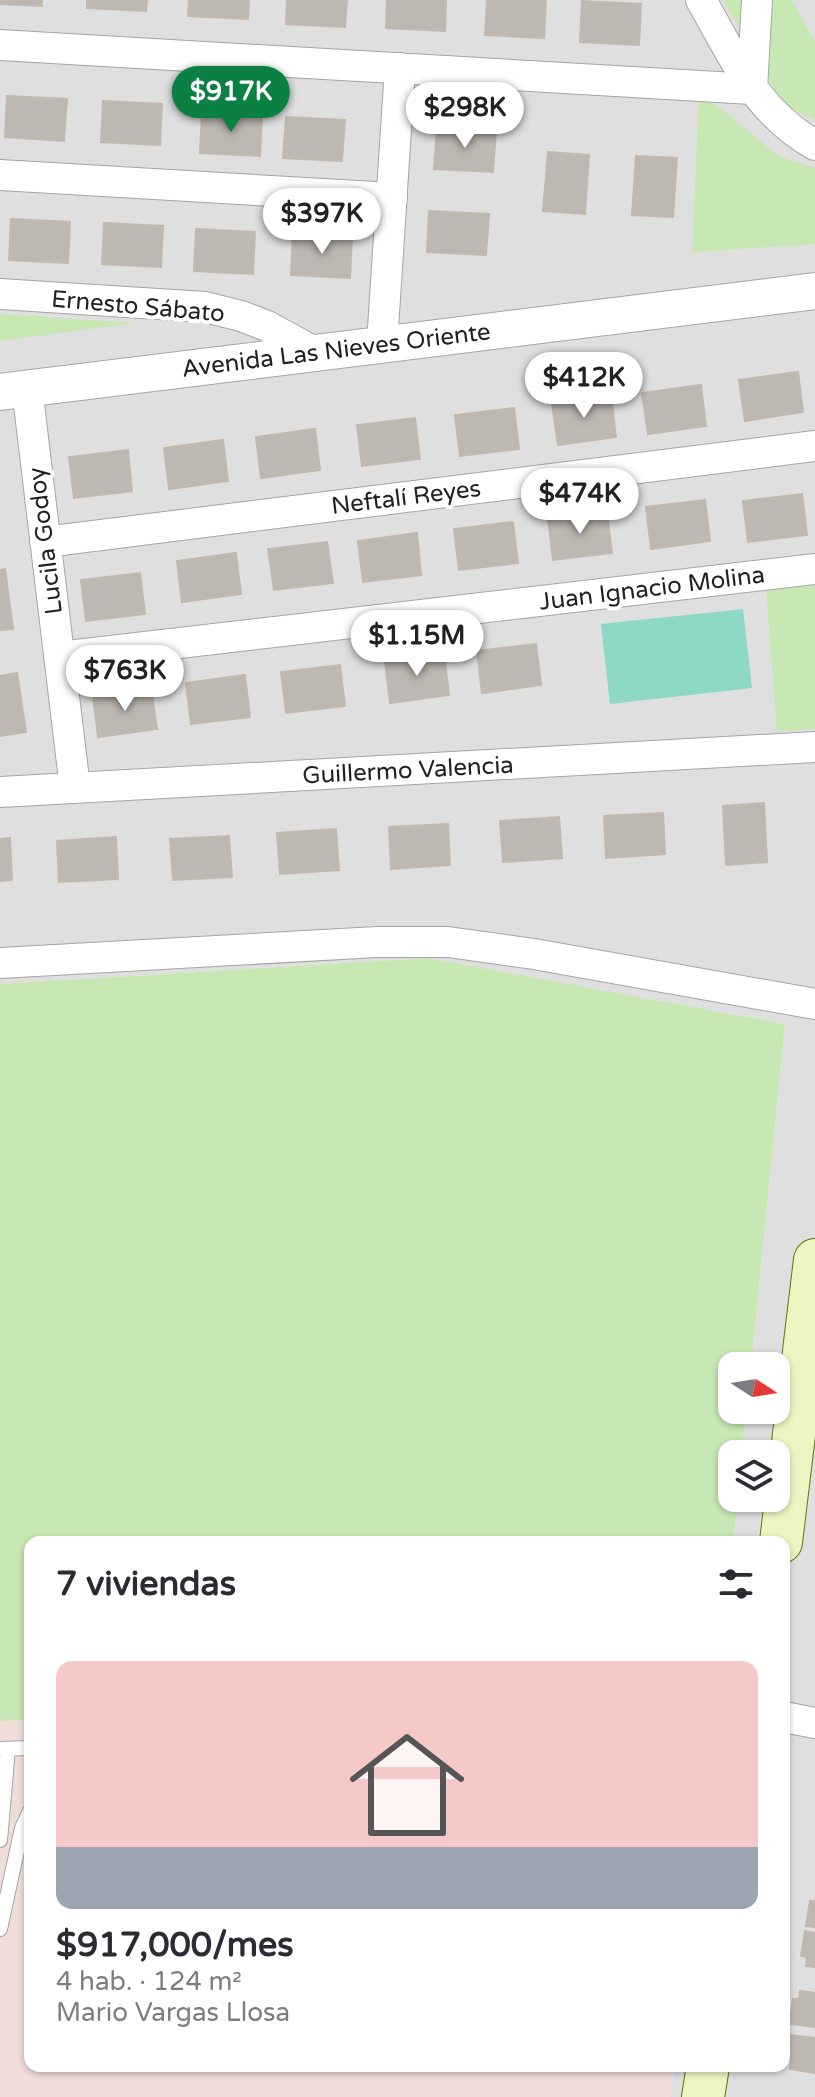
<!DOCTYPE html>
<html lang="es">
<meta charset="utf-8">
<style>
:root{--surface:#fff;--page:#f7f7f7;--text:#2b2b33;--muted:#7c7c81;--line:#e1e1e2;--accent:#0b8043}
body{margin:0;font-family:"Varela Round",sans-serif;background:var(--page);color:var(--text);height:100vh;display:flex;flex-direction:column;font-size:30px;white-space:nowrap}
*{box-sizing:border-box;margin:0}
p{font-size:26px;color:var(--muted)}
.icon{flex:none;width:44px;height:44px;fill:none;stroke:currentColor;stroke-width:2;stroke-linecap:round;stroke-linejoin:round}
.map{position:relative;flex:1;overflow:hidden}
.sheet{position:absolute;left:24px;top:1536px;width:766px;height:536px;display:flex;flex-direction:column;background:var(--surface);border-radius:16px;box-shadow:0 2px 6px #0004}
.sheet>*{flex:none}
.needle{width:52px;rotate:102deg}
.fabs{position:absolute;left:718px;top:1352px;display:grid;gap:16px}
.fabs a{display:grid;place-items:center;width:72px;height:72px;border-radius:16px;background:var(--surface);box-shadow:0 2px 6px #0004;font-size:40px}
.price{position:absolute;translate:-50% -68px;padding:0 18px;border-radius:28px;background:#fff;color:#222;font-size:26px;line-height:52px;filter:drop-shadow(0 2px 4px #0008)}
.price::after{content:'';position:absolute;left:50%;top:48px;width:24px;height:18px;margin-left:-12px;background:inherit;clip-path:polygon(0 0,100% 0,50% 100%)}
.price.selected{background:var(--accent);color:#fff}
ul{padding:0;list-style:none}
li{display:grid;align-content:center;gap:16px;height:424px;padding:0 32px}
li+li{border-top:2px solid var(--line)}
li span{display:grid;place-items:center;height:248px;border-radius:16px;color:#555}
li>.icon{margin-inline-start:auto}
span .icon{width:144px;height:144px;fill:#fffc;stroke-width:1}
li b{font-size:34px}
h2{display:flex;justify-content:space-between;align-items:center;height:96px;padding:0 32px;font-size:34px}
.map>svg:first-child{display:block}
.residential{fill:#dfdfdf}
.commercial{fill:#f0ddda}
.grass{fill:#c7e7b3}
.pitch{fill:#8dd9c5}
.building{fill:#beb8b2;stroke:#c2b8ac;stroke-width:2}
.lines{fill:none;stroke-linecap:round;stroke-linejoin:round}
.service-casing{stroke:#a5a5a5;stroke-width:16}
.minor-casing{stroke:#a5a5a5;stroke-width:32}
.tertiary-casing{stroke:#a5a5a5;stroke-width:38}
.secondary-casing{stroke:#5d740d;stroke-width:44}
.service{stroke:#fff;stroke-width:14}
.minor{stroke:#fff;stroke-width:30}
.tertiary{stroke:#fff;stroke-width:36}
.secondary{stroke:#edf6c2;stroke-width:42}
.labels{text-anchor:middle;stroke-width:8;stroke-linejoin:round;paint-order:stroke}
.street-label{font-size:24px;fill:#212121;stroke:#fff}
</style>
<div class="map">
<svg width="815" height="2097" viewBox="0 0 815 2097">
<rect width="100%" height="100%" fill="#f1efe9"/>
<path class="residential" d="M0,0H815V2097H670L674,2066H784V1542H733L738,1498H776V1454H742L746,1410H776V1366H751L785,1024L428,958L0,984Z"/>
<path class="commercial" d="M30,1720V2066H674L670,2097H0V1721Z"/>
<path class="grass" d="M723,0H792L815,42V120L784,105Z
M699,95L729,115L778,156L815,168V244L692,252Z
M0,314L135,323L0,341Z
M815,582V729L777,731L766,587Z
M428,958L785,1024L751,1366H732V1410H746L742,1454H732V1498H738L733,1542H30V1720L0,1721V984Z"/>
<path class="pitch" d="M743,609L752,688L610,704L601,624Z"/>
<path class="building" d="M0,0H42V6L0,4Z
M87,0H147L146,11L87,8Z
M189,0H249L248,19L188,16Z
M287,0H347L345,27L286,24Z
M387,0H446L445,31L386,28Z
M487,0H546L544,38L485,35Z
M582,1L641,4L639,45L580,42Z
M7,96L67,99L64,141L5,137Z
M103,101L162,104L160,145L101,142Z
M202,112L262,115L260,156L200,153Z
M286,117L345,120L342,161L283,158Z
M437,128L496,131L493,172L434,169Z
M548,152L589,155L585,214L543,211Z
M636,156L677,158L673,217L632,215Z
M429,211L489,214L486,255L427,252Z
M11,219L70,222L68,263L9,260Z
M104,223L163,226L161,267L102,264Z
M196,229L255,232L253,274L194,271Z
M293,234L352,236L350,278L291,275Z
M798,372L803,412L745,421L739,380Z
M701,385L706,426L648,434L642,393Z
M611,395L616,437L558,445L552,404Z
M514,408L519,449L460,456L455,415Z
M415,418L420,459L362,466L357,425Z
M315,429L320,470L261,478L256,437Z
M223,440L228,481L169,489L164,448Z
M128,450L132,491L74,498L69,457Z
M802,494L807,535L748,542L743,501Z
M705,500L710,541L651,549L646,507Z
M607,512L612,553L553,560L548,519Z
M513,522L518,563L459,570L454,529Z
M417,533L421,575L363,582L358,541Z
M327,542L333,583L274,590L268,549Z
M236,553L241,594L182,602L177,561Z
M5,569L13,629L0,630V570Z
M140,573L145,614L86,621L81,580Z
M536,644L541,685L482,693L477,651Z
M444,654L449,695L390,703L385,662Z
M340,665L345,706L286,713L281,672Z
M17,673L26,732L0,736V676Z
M245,675L250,717L191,724L186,683Z
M151,688L157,729L98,737L93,696Z
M764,803L767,862L726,865L723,806Z
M663,813L665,854L606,858L604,816Z
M559,817L562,858L503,862L500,821Z
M448,824L450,865L391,869L389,827Z
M336,829L339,870L280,874L277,833Z
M229,836L232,877L173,880L170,839Z
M116,837L118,879L59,882L57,841Z
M10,838L12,880L0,881V839Z
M810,1901H815V1927L806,1926Z
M805,1931L815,1933V1967L806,1966L807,1957L801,1956Z
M800,1991L815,1993V2027L790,2024L793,1999H799Z
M789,2035L815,2038V2073L790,2069L791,2060H785Z"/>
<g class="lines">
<g class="service-casing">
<path id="service" d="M0,1749L30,1748
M0,1840L8,1749
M0,1929L22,1828L30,1811"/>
</g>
<g class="minor-casing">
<path id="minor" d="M701,0C734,57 755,111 815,145
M0,45L752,89
M752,89L757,0
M0,175L392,198
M0,294L205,307L241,316L267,326L316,353
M382,344L400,68
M27,388L75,788
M45,542L815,446
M59,657L815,569
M0,792L815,747
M0,963L377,942H448L534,954L815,1004
M784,1717L815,1723"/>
</g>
<g class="tertiary-casing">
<path id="tertiary" d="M0,392L815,291"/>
</g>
<g class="secondary-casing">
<path id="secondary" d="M781,1542L815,1260
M703,2097L708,2066"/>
</g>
<use href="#service" class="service"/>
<use href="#minor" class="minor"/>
<use href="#tertiary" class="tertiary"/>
<use href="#secondary" class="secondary"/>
</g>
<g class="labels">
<g class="street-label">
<text transform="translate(138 306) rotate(5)" y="8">Ernesto Sábato</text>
<text transform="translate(336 350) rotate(-7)" y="8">Avenida Las Nieves Oriente</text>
<text transform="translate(406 497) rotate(-7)" y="8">Neftalí Reyes</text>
<text transform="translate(45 541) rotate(-97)" y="8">Lucila Godoy</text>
<text transform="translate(652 588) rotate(-7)" y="8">Juan Ignacio Molina</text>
<text transform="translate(408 770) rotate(-3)" y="8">Guillermo Valencia</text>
</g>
</g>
</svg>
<div class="fabs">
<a><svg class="needle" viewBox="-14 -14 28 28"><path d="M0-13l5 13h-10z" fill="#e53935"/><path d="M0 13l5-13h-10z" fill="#7c7c81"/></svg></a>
<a><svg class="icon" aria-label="layers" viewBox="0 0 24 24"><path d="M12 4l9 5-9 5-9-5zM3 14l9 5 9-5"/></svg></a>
</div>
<b class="price selected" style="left:231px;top:134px">$917K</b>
<b class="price" style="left:465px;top:150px">$298K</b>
<b class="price" style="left:322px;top:256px">$397K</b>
<b class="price" style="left:584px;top:420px">$412K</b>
<b class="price" style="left:580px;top:536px">$474K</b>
<b class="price" style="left:417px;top:678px">$1.15M</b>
<b class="price" style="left:125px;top:713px">$763K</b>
<section class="sheet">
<h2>7 viviendas<svg class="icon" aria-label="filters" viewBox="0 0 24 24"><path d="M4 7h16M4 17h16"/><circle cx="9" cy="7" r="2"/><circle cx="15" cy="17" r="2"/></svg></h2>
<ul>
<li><span style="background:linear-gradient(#f6c9c9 75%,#9aa5b1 0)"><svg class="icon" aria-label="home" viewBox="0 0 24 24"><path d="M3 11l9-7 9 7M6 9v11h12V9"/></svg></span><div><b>$917,000/mes</b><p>4 hab. · 124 m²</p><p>Mario Vargas Llosa</p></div></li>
</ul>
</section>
</div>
